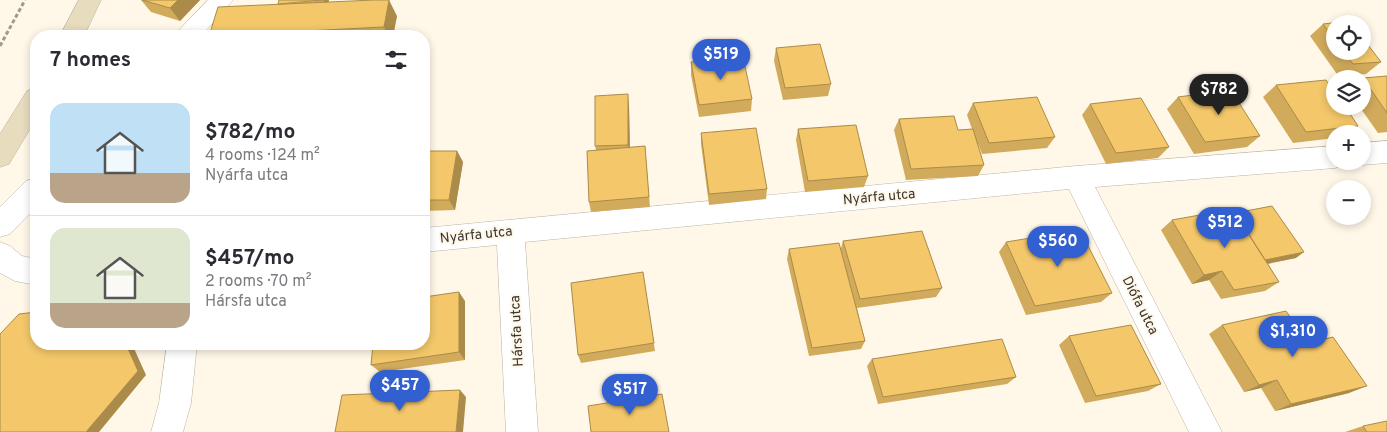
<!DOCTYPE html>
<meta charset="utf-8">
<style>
:root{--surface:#fff;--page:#f7f7f7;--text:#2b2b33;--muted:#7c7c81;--line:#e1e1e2;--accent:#3360d0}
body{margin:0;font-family:Overpass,sans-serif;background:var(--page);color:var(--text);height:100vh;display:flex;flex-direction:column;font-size:19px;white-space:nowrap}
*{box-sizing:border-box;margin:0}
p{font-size:16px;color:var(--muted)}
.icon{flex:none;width:28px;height:28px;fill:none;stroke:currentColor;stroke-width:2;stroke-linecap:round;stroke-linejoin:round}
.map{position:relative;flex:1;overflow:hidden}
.panel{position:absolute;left:30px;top:30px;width:400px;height:320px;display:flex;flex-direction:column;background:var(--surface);border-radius:20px;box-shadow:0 2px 8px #0003}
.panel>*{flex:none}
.controls{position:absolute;left:1326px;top:15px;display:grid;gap:10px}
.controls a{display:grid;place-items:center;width:45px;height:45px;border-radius:50%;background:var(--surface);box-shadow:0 2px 8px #0003;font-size:25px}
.price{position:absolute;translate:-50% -42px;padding:0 11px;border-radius:18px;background:var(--accent);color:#fff;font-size:16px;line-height:32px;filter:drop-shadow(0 1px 2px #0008)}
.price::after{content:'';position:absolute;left:50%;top:30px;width:15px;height:11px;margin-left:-8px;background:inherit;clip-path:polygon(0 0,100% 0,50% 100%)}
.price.selected{background:#222;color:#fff}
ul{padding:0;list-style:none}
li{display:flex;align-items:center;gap:15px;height:125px;padding:0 20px}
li+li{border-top:1px solid var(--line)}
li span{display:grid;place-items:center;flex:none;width:140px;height:100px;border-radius:15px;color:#555}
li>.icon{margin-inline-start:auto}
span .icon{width:60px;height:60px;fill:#fffc;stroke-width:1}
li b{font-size:21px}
h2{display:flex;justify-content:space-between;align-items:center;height:60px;padding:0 20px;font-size:21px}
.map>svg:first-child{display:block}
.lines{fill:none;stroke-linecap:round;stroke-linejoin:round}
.street-casing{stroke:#b9b2a3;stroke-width:1}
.secondary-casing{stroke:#b9b2a3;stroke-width:1}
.path{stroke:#9f998f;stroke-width:3;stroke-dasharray:4 2.5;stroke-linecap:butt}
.street{fill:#fff;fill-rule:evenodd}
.secondary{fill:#e8dcbf;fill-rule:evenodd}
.wall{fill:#d1ab5b}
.shaded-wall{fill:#aa8b4a}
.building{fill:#f3c76a;stroke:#aa8b4a}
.labels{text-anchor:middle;stroke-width:4;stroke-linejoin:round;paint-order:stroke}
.street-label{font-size:14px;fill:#3b3832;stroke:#fff7e8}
</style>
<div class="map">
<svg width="1387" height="432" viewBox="0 0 1387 432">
<rect width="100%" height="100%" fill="#fff7e8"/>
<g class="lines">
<g class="street-casing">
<path id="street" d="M208,0H233L201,36H175L179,30Z
M1387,141V163L1362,165L1353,162L1362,161V143Z
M1335,146V161H1346L1344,165L1335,168L1095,187L1222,432H1189L1069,189L525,242L538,432H506L497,245L424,252V228L1076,166Z
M36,178V207L10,234L0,237V207L26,181Z
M0,242L10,246L22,256L36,259V285L15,281L0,273Z
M167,344H197L191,403L183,432H151L159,403Z"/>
</g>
<g class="secondary-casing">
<path id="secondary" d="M79,0H101L84,36H60Z
M36,88V119L9,164L0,167V134L27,91Z"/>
</g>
<path class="path" d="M0,46L25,0"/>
<use href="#street" class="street"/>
<use href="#secondary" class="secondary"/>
</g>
<path class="wall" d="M141,0H200L180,21L151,12Z
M329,0L328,2L397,16L393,36H209L278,4Z
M1323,24H1335V51H1362L1381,62L1366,74L1339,77L1310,36Z
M776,48L831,84L828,96L783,100L774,61Z
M691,62L752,99L751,111L699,117L691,75Z
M1387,76V132L1378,133L1359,106H1362V79Z
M1276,85L1358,126L1348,134H1335V138L1293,143L1263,97Z
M1178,97L1260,136L1247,147L1194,154L1167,109Z
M973,103L1055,137L1047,148L982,154L977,141L984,165L978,176L906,180L894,130L899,119L958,130L972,129L967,115Z
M1090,104L1169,147L1158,158L1106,164L1082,115Z
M629,106L630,148L645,146L650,207L591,212L589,202L596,150L595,146Z
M798,129L868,176L864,187L805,192L796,140Z
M701,133L767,189L766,199L709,205L701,144Z
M424,151H457L463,162L455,210L424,211Z
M1235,213L1296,258L1268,264L1279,282L1265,291L1221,299L1209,280L1192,284L1161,230L1172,220Z
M843,241L942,288L936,297L857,308L865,341L861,349L809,356L787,259L789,249L841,248Z
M1006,242L1112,293L1101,302L1026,315L999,252Z
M643,272L655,351L581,363L578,355Z
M465,301V360L380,372L371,365Z
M1222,325L1308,343L1349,393L1275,411L1261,388L1244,392L1209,334Z
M1069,336L1161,384L1148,391L1085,403L1059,345Z
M872,359L1016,377L1007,384L878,404L867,366Z
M1363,426L1387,432H1345Z"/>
<path class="shaded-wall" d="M178,0H200L180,21L170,8Z
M323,0H329L327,8Z
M389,0L397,16L393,36H389L384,27Z
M628,94L629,106L630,156L628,145Z
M457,151L463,162L455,210L449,200Z
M1304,252L1296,258L1255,266L1263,261Z
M1222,271L1209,280L1192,284L1204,275Z
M459,292L465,301V360L459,352Z
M126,344H132L146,375L99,432H86Z
M1277,380L1261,388L1244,392L1259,385Z
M1367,386L1349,393L1275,411L1291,404Z
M460,390L466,397L463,432H456Z"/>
<path class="building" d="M142,0H178L170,8Z
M279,0H323L278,4Z
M374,0H389L384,27L209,36L218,7Z
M1350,21L1352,24H1335V40L1323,24Z
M1362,37L1381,62L1353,64L1343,51H1362Z
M820,44L831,84L785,88L776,48Z
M743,57L752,99L699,105L691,62Z
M1387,76V113L1363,78Z
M1326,80L1335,93V106H1345L1358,126L1306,132L1276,85Z
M1231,90L1260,136L1205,142L1178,97Z
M628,94V145L595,146V96Z
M1037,97L1055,137L989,143L973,103Z
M1141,98L1169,147L1116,153L1090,104Z
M954,116L958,130L973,129L984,165L911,169L899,119Z
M856,125L868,176L808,181L798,129Z
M756,128L767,189L709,194L701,133Z
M645,146L649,197L589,202L587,151Z
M424,151H457L449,200H424Z
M1272,206L1304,252L1265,260L1235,213Z
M1233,209L1279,282L1234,290L1222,271L1204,275L1172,220Z
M1080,230L1112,293L1035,306L1006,242Z
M922,231L942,288L860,299L843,241Z
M839,243L865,341L812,348L789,249Z
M643,272L654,343L578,355L571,283Z
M459,292V352L371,365L373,344H424V297Z
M1286,311L1308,343L1333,337L1367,386L1291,404L1277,380L1259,385L1222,325Z
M36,312V344H126L138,371L86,432H0V334L19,314Z
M1131,325L1161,384L1096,396L1069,336Z
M1002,339L1016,377L883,397L872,359Z
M460,390L456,432H335L342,395Z
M662,394L669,432H591L588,406Z
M1387,421V432H1367L1363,426Z"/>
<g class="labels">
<g class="street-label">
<text transform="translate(879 196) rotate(-5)" y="5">Nyárfa utca</text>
<text transform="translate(476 234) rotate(-6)" y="5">Nyárfa utca</text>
<text transform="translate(1141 305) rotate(63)" y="5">Diófa utca</text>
<text transform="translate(516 331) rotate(-93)" y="5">Hársfa utca</text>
</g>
</g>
</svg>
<div class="controls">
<a><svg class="icon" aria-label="locate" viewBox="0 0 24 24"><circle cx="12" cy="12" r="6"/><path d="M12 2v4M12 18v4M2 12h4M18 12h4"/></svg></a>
<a><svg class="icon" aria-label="layers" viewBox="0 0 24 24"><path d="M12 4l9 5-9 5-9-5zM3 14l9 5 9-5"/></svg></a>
<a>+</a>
<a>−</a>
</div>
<b class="price" style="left:721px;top:81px">$519</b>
<b class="price selected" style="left:1219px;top:116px">$782</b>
<b class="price" style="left:1225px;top:249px">$512</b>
<b class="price" style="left:1058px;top:268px">$560</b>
<b class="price" style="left:1293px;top:358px">$1,310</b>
<b class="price" style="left:400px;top:412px">$457</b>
<b class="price" style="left:630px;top:416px">$517</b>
<section class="panel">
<h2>7 homes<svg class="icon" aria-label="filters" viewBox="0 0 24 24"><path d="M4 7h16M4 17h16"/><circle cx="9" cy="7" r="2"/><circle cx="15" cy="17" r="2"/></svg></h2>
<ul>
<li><span style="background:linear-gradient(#bfe0f5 70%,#b9a48a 0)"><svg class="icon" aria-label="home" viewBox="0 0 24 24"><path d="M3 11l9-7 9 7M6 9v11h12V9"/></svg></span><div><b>$782/mo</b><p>4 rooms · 124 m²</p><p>Nyárfa utca</p></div></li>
<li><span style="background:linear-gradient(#dfe7d0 75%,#b9a48a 0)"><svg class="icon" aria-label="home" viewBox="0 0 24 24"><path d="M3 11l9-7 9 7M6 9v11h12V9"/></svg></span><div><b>$457/mo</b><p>2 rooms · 70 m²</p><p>Hársfa utca</p></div></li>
</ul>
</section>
</div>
